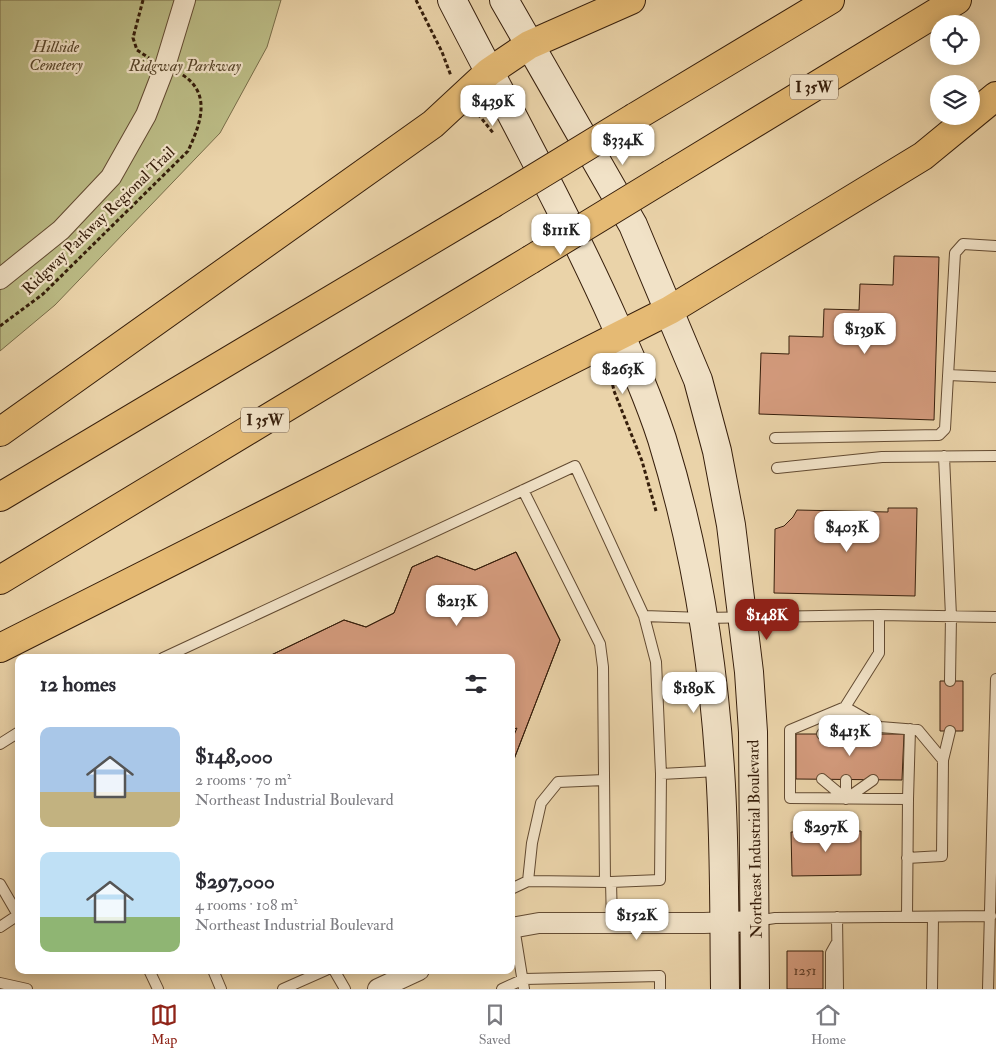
<!DOCTYPE html>
<meta charset="utf-8">
<style>
:root{--surface:#fff;--page:#f7f7f7;--text:#2b2b33;--muted:#7c7c81;--line:#e1e1e2;--accent:#8f2418}
body{margin:0;font-family:"IM FELL Double Pica",serif;background:var(--page);color:var(--text);height:100vh;display:flex;flex-direction:column;font-size:19px;white-space:nowrap}
*{box-sizing:border-box;margin:0}
p{font-size:16px;color:var(--muted)}
.icon{flex:none;width:28px;height:28px;fill:none;stroke:currentColor;stroke-width:2;stroke-linecap:round;stroke-linejoin:round}
.map{position:relative;flex:1;overflow:hidden}
.details{position:absolute;left:15px;top:654px;width:500px;height:320px;display:flex;flex-direction:column;background:var(--surface);border-radius:10px;box-shadow:0 2px 12px #0003}
.details>*{flex:none}
.tools{position:absolute;left:930px;top:15px;display:grid;gap:10px}
.tools a{display:grid;place-items:center;width:50px;height:50px;border-radius:50%;background:var(--surface);box-shadow:0 2px 12px #0003;font-size:25px}
.price{position:absolute;translate:-50% -42px;padding:0 11px;border-radius:10px;background:#fff;color:#222;font-size:16px;line-height:32px;filter:drop-shadow(0 1px 2px #0008)}
.price::after{content:'';position:absolute;left:50%;top:30px;width:15px;height:11px;margin-left:-8px;background:inherit;clip-path:polygon(0 0,100% 0,50% 100%)}
.price.current{background:var(--accent);color:#fff}
ul{padding:0;list-style:none}
li{display:flex;align-items:center;gap:15px;height:125px;padding:0 25px}
li span{display:grid;place-items:center;flex:none;width:140px;height:100px;border-radius:10px;color:#555}
li>.icon{margin-inline-start:auto}
span .icon{width:60px;height:60px;fill:#fffc;stroke-width:1}
li b{font-size:21px}
h2{display:flex;justify-content:space-between;align-items:center;height:60px;padding:0 25px;font-size:21px}
.dock{display:flex;justify-content:space-around;align-items:center;height:70px;border-top:1px solid var(--line);background:var(--surface);font-size:14px;color:var(--muted)}
.dock a{display:grid;justify-items:center;gap:2px}
.dock .current{color:var(--accent)}
.map>svg:first-child{display:block}
.green{fill:#bbbb85;stroke:#786c48}
.building{fill:#d49b7d;stroke:#361e0b}
.lines{fill:none;stroke-linecap:round;stroke-linejoin:round}
.lane-casing{stroke:#634b32;stroke-width:12}
.street-casing{stroke:#634b32;stroke-width:22}
.secondary-casing{stroke:#361e0b;stroke-width:30}
.highway-casing{stroke:#361e0b;stroke-width:30}
.path{stroke:#361e0b;stroke-width:3;stroke-dasharray:4 2.5;stroke-linecap:butt}
.lane{stroke:#f1e2c7;stroke-width:10}
.street{stroke:#f1e2c7;stroke-width:20}
.secondary{stroke:#f1e2c7;stroke-width:28}
.highway{stroke:#e5ba74;stroke-width:28}
.highway-bridge-casing{stroke:#361e0b;stroke-width:30;stroke-linecap:butt}
.highway-bridge{stroke:#e5ba74;stroke-width:28}
.labels{text-anchor:middle;stroke-width:4.5;stroke-linejoin:round;paint-order:stroke}
.number-label{font-size:14px;fill:#5e3d28}
.shield{fill:#f1e2c7;stroke:#6e5943;stroke-width:1}
.shield-label{font-size:15px;font-weight:bold;fill:#361e0b}
.park-label{font-size:16px;font-style:italic;fill:#57452a;stroke:#f1e2c7}
.street-label{font-size:16px;fill:#361e0b;stroke:#f1e2c7}
</style>
<div class="map">
<svg width="996" height="989" viewBox="0 0 996 989">
<rect width="100%" height="100%" fill="#ead3a9"/>
<filter id="stains"><feTurbulence type="fractalNoise" baseFrequency=".004" numOctaves="4"/><feColorMatrix values="0 0 0 0 .2 0 0 0 0 .09 0 0 0 0 .02 0 0 0 .5 -.17"/></filter>
<radialGradient id="worn" r=".72"><stop offset=".6" stop-color="#630" stop-opacity="0"/><stop offset="1" stop-color="#630" stop-opacity=".3"/></radialGradient>
<path class="green" d="M0,0H281L267,47L220,133L55,305L0,351Z"/>
<path class="building" d="M894,256L939,257L934,420L759,414L761,353L789,354V336L823,337L824,309L859,310L860,284L893,285Z
M888,508H917L915,596L774,593L775,529L784,526L793,517L797,510L888,512Z
M516,552L560,640L511,767V742L517,728L511,730V658H265L344,620L366,627L394,613L412,567L437,556L475,570Z
M516,552L560,640L511,767V658H265L344,620L366,627L394,613L412,567L437,556L475,570Z
M940,681H963V731H940Z
M796,734H904L902,780L796,779Z
M861,831V875L792,876L791,832Z
M787,951H823V989H787Z"/>
<g class="lines">
<g class="lane-casing">
<path id="lane" d="M948,375L996,377
M775,438L939,435L945,429L955,253L963,244L996,246
M944,456L951,616L950,681
M777,468L882,457L996,456
M523,490L600,644L603,667L605,882
M879,615V653L845,707L880,727L918,730L943,760L942,856L907,858
M644,616L656,662L661,774L718,771
M163,658L575,466L644,616L703,618L879,615L996,617
M856,718L872,734
M822,734L842,709
M845,734V707L790,730V798L908,799L907,917
M0,744L19,732
M943,760L950,731
M822,779L846,799V780
M846,799L873,780
M908,799L910,729
M528,881L532,843L541,803L558,782L604,780
M0,884L18,915L0,927
M511,889L528,881L610,882
M837,917L838,989
M756,921L775,918L991,916
M612,923L611,882L660,880L661,774
M514,927L524,989
M149,970L158,989
M213,970L221,989
M334,970L345,989
M0,983L27,989
M283,989L326,970
M502,989L524,979L660,976V989
M831,989V953L836,944
M932,989L933,918
M988,989L996,679"/>
</g>
<g class="street-casing">
<path id="street" d="M0,279L61,230L111,177L146,115L165,66L185,0
M511,928L539,923H704L755,921
M378,989L419,970"/>
</g>
<g class="secondary-casing">
<path id="secondary" d="M452,0C507,107 566,213 615,323C632,361 649,399 662,439C695,546 713,658 720,769C725,842 724,916 725,989
M504,0L633,225L698,380L717,451L731,525L749,672L753,732L755,989"/>
</g>
<g class="highway-casing">
<path id="highway" d="M635,117L830,0
M671,174L957,0
M0,432L433,124L489,72L529,45L631,0
M0,497L492,204
M0,580L530,260
M0,648L670,310L923,156L996,96"/>
</g>
<path class="path" d="M143,0L133,38L137,50L149,58
M416,0L442,52L451,76
M478,114L494,134
M0,326L43,294L188,151C200,125 213,93 181,74
M610,372L614,391L642,461L656,511"/>
<use href="#lane" class="lane"/>
<use href="#street" class="street"/>
<use href="#secondary" class="secondary"/>
<use href="#highway" class="highway"/>
<g class="highway-bridge-casing">
<path id="highway-bridge" d="M492,204L635,117
M530,260L671,174"/>
</g>
<use href="#highway-bridge" class="highway-bridge"/>
</g>
<g class="labels">
<g class="number-label">
<text x="805" y="975">1251</text>
</g>
<g class="shield">
<rect x="790" y="74.5" width="48" height="25" rx="4"/>
<rect x="241" y="407.5" width="48" height="25" rx="4"/>
</g>
<g class="shield-label">
<text x="814" y="92">I 35W</text>
<text x="265" y="425">I 35W</text>
</g>
<g class="park-label">
<text x="56" y="52">Hillside<tspan x="56" dy="18">Cemetery</tspan></text>
<text x="185" y="71">Ridgway Parkway</text>
</g>
<g class="street-label">
<text transform="translate(98 220) rotate(-44)" y="6">Ridgway Parkway Regional Trail</text>
<text transform="translate(754 839) rotate(-91)" y="6">Northeast Industrial Boulevard</text>
</g>
</g>
<rect width="100%" height="100%" filter="url(#stains)"/>
<rect width="100%" height="100%" fill="url(#worn)"/>
</svg>
<div class="tools">
<a><svg class="icon" aria-label="locate" viewBox="0 0 24 24"><circle cx="12" cy="12" r="6"/><path d="M12 2v4M12 18v4M2 12h4M18 12h4"/></svg></a>
<a><svg class="icon" aria-label="layers" viewBox="0 0 24 24"><path d="M12 4l9 5-9 5-9-5zM3 14l9 5 9-5"/></svg></a>
</div>
<b class="price" style="left:493px;top:127px">$439K</b>
<b class="price" style="left:623px;top:166px">$334K</b>
<b class="price" style="left:561px;top:256px">$111K</b>
<b class="price" style="left:865px;top:355px">$139K</b>
<b class="price" style="left:623px;top:395px">$263K</b>
<b class="price" style="left:847px;top:553px">$403K</b>
<b class="price" style="left:457px;top:627px">$213K</b>
<b class="price current" style="left:767px;top:641px">$148K</b>
<b class="price" style="left:694px;top:714px">$189K</b>
<b class="price" style="left:850px;top:757px">$413K</b>
<b class="price" style="left:826px;top:853px">$297K</b>
<b class="price" style="left:637px;top:941px">$152K</b>
<section class="details">
<h2>12 homes<svg class="icon" aria-label="filters" viewBox="0 0 24 24"><path d="M4 7h16M4 17h16"/><circle cx="9" cy="7" r="2"/><circle cx="15" cy="17" r="2"/></svg></h2>
<ul>
<li><span style="background:linear-gradient(#a9c7e8 65%,#c2b280 0)"><svg class="icon" aria-label="home" viewBox="0 0 24 24"><path d="M3 11l9-7 9 7M6 9v11h12V9"/></svg></span><div><b>$148,000</b><p>2 rooms · 70 m²</p><p>Northeast Industrial Boulevard</p></div></li>
<li><span style="background:linear-gradient(#bfe0f5 65%,#8fb573 0)"><svg class="icon" aria-label="home" viewBox="0 0 24 24"><path d="M3 11l9-7 9 7M6 9v11h12V9"/></svg></span><div><b>$297,000</b><p>4 rooms · 108 m²</p><p>Northeast Industrial Boulevard</p></div></li>
</ul>
</section>
</div>
<nav class="dock">
<a class="current"><svg class="icon" aria-label="map" viewBox="0 0 24 24"><path d="M3 6l6-2 6 2 6-2v14l-6 2-6-2-6 2zM9 4v14M15 6v14"/></svg>Map</a>
<a><svg class="icon" aria-label="saved" viewBox="0 0 24 24"><path d="M7 4h10v16l-5-4-5 4z"/></svg>Saved</a>
<a><svg class="icon" aria-label="home" viewBox="0 0 24 24"><path d="M3 11l9-7 9 7M6 9v11h12V9"/></svg>Home</a>
</nav>
